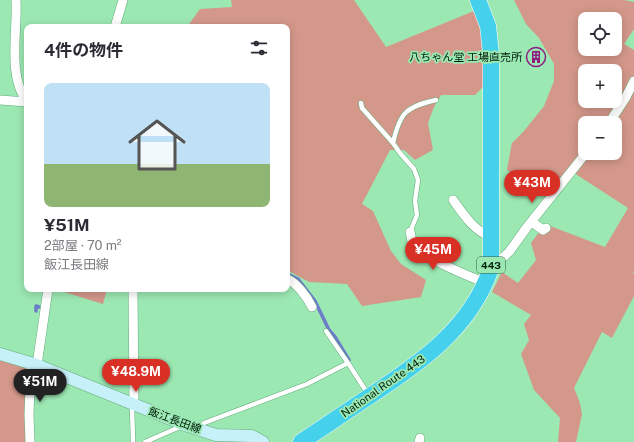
<!DOCTYPE html>
<html lang="ja">
<meta charset="utf-8">
<style>
:root{--surface:#fff;--page:#f7f7f7;--text:#2b2b33;--muted:#7c7c81;--line:#e1e1e2;--accent:#d93025}
body{margin:0;font-family:"Public Sans","Noto Sans JP",sans-serif;background:var(--page);color:var(--text);height:100vh;display:flex;flex-direction:column;font-size:15px;white-space:nowrap}
*{box-sizing:border-box;margin:0}
p{font-size:13px;color:var(--muted)}
.icon{flex:none;width:22px;height:22px;fill:none;stroke:currentColor;stroke-width:2;stroke-linecap:round;stroke-linejoin:round}
.map{position:relative;flex:1;overflow:hidden}
.panel{position:absolute;left:24px;top:24px;width:266px;height:268px;display:flex;flex-direction:column;background:var(--surface);border-radius:8px;box-shadow:0 2px 10px #0003}
.panel>*{flex:none}
.buttons{position:absolute;left:578px;top:12px;display:grid;gap:8px}
.buttons a{display:grid;place-items:center;width:44px;height:44px;border-radius:8px;background:var(--surface);box-shadow:0 2px 10px #0003;font-size:20px}
.price{position:absolute;translate:-50% -34px;padding:0 9px;border-radius:14px;background:var(--accent);color:#fff;font-size:13px;line-height:26px;filter:drop-shadow(0 1px 2px #0008)}
.price::after{content:'';position:absolute;left:50%;top:24px;width:12px;height:9px;margin-left:-6px;background:inherit;clip-path:polygon(0 0,100% 0,50% 100%)}
.price.active{background:#222;color:#fff}
ul{padding:0;list-style:none}
li{display:grid;align-content:center;gap:8px;height:212px;padding:0 20px}
li+li{border-top:1px solid var(--line)}
li span{display:grid;place-items:center;height:124px;border-radius:8px;color:#555}
li>.icon{margin-inline-start:auto}
span .icon{width:72px;height:72px;fill:#fffc;stroke-width:1}
li b{font-size:17px}
h2{display:flex;justify-content:space-between;align-items:center;height:48px;padding:0 20px;font-size:17px}
.map>svg:first-child{display:block}
.green{fill:#d4988a;fill-rule:evenodd}
.lines{fill:none;stroke-linecap:round;stroke-linejoin:round}
.stream{stroke:#6c7cc8;stroke-width:3.5}
.lane-casing{stroke:#63ac7b;stroke-width:5.5}
.street-casing{stroke:#63ac7b;stroke-width:10}
.secondary-casing{stroke:#63ac7b;stroke-width:13}
.highway-casing{stroke:#fff;stroke-width:17}
.lane{stroke:#fff;stroke-width:4.5}
.street{stroke:#fff;stroke-width:9}
.secondary{stroke:#c7f1f9;stroke-width:12}
.highway{stroke:#45d0eb;stroke-width:16}
.labels{text-anchor:middle;stroke-width:3.5;stroke-linejoin:round;paint-order:stroke}
.shield{fill:#9ce8b3;stroke:#305c3f;stroke-width:1}
.shield-label{font-size:10px;font-weight:bold;fill:#01200d}
.poi-label{font-size:11px;fill:#01200d;stroke:#9ce8b3;text-anchor:end}
.street-label{font-size:11px;fill:#01200d;stroke:#9ce8b3}
</style>
<div class="map">
<svg width="634" height="442" viewBox="0 0 634 442">
<rect width="100%" height="100%" fill="#9ce8b3"/>
<path class="green" d="M231,0H354L386,47L474,11L483,37V87L475,95H441L434,107L428,123L433,150L415,160L404,150H390L362,204L373,211L391,251L401,264L426,280L421,297L362,306L347,284L309,282L287,270V27H187L200,9L232,7Z
M514,0H624L634,2V29L624,44L634,50V76L617,106L605,123H585V150L555,186L539,182L532,189L519,185L507,169L512,143L524,131L544,106L554,81V64L539,38L526,24ZM585,19H615V49H585ZM585,71H615V101H585Z
M634,90V271L633,273L634,274V296L612,338L602,332L574,388L580,403L582,414L576,442H558L560,418L534,390L521,354L529,340L524,324L531,315L492,292L502,272L518,283L536,260L531,243L545,224L605,247L628,208L574,173L590,153H615V123H613Z
M54,289H107L103,304Z
M0,357L27,367V442H0Z"/>
<g class="lines">
<path class="stream" d="M287,274L298,279L315,301L329,330L335,337L349,360
M36,311V306L39,307"/>
<g class="lane-casing">
<path id="lane" d="M361,103L362,108L393,143L400,153L414,169L418,180L415,201L417,215L410,232
M393,143C400,112 406,107 436,100
M348,363L368,394
M132,406L133,442
M200,429L204,423L307,384L348,363L326,331
M145,442L182,426"/>
</g>
<g class="street-casing">
<path id="street" d="M16,0C18,29 7,77 27,101
M115,27L123,0
M0,100L27,102
M609,123L626,97L634,81
M453,200C463,214 474,231 491,237
M532,222L543,230L546,228
M410,232C411,234 411,238 412,241C421,258 468,276 486,283
M491,268L509,252L527,227L586,153
M287,279C297,283 307,297 312,307
M133,289L134,405
M37,365L48,289
M30,442L29,414L31,364
M419,442L420,438"/>
</g>
<g class="secondary-casing">
<path id="secondary" d="M0,354L37,365L185,425L216,435L252,436L263,442"/>
</g>
<g class="highway-casing">
<path id="highway" d="M301,442C324,427 347,411 370,396C420,363 471,328 491,268V54L488,26L478,0"/>
</g>
<use href="#lane" class="lane"/>
<use href="#street" class="street"/>
<use href="#secondary" class="secondary"/>
<use href="#highway" class="highway"/>
</g>
<defs>
<g id="building-ring" transform="scale(1)"><circle r="9.5" fill="#9ce8b3" stroke="#8d1e80" stroke-width="1.5"/><path d="M-4-6H4V6H1V3H-1V6H-4ZM-2.5-4.3h1.7v1.8h-1.7ZM.8-4.3h1.7v1.8H.8ZM-2.5-1h1.7V.8h-1.7ZM.8-1h1.7V.8H.8Z" fill="#8d1e80"/></g>
</defs>
<g fill-rule="evenodd">
<use href="#building-ring" x="536" y="57"/>
</g>
<g class="labels">
<rect class="shield" x="477" y="257" width="28" height="16" rx="3"/>
<g class="shield-label">
<text x="491" y="269">443</text>
</g>
<g class="poi-label">
<text x="522" y="61">八ちゃん堂 工場直売所</text>
</g>
<g class="street-label">
<text transform="translate(383 386) rotate(-35)" y="4">National Route 443</text>
<text transform="translate(175 420) rotate(20)" y="4">飯江長田線</text>
</g>
</g>
</svg>
<div class="buttons">
<a><svg class="icon" aria-label="locate" viewBox="0 0 24 24"><circle cx="12" cy="12" r="6"/><path d="M12 2v4M12 18v4M2 12h4M18 12h4"/></svg></a>
<a>+</a>
<a>−</a>
</div>
<b class="price" style="left:532px;top:204px">¥43M</b>
<b class="price" style="left:433px;top:271px">¥45M</b>
<b class="price" style="left:136px;top:393px">¥48.9M</b>
<b class="price active" style="left:40px;top:403px">¥51M</b>
<section class="panel">
<h2>4件の物件<svg class="icon" aria-label="filters" viewBox="0 0 24 24"><path d="M4 7h16M4 17h16"/><circle cx="9" cy="7" r="2"/><circle cx="15" cy="17" r="2"/></svg></h2>
<ul>
<li><span style="background:linear-gradient(#bfe0f5 65%,#8fb573 0)"><svg class="icon" aria-label="home" viewBox="0 0 24 24"><path d="M3 11l9-7 9 7M6 9v11h12V9"/></svg></span><div><b>¥51M</b><p>2部屋 · 70 m²</p><p>飯江長田線</p></div></li>
</ul>
</section>
</div>
